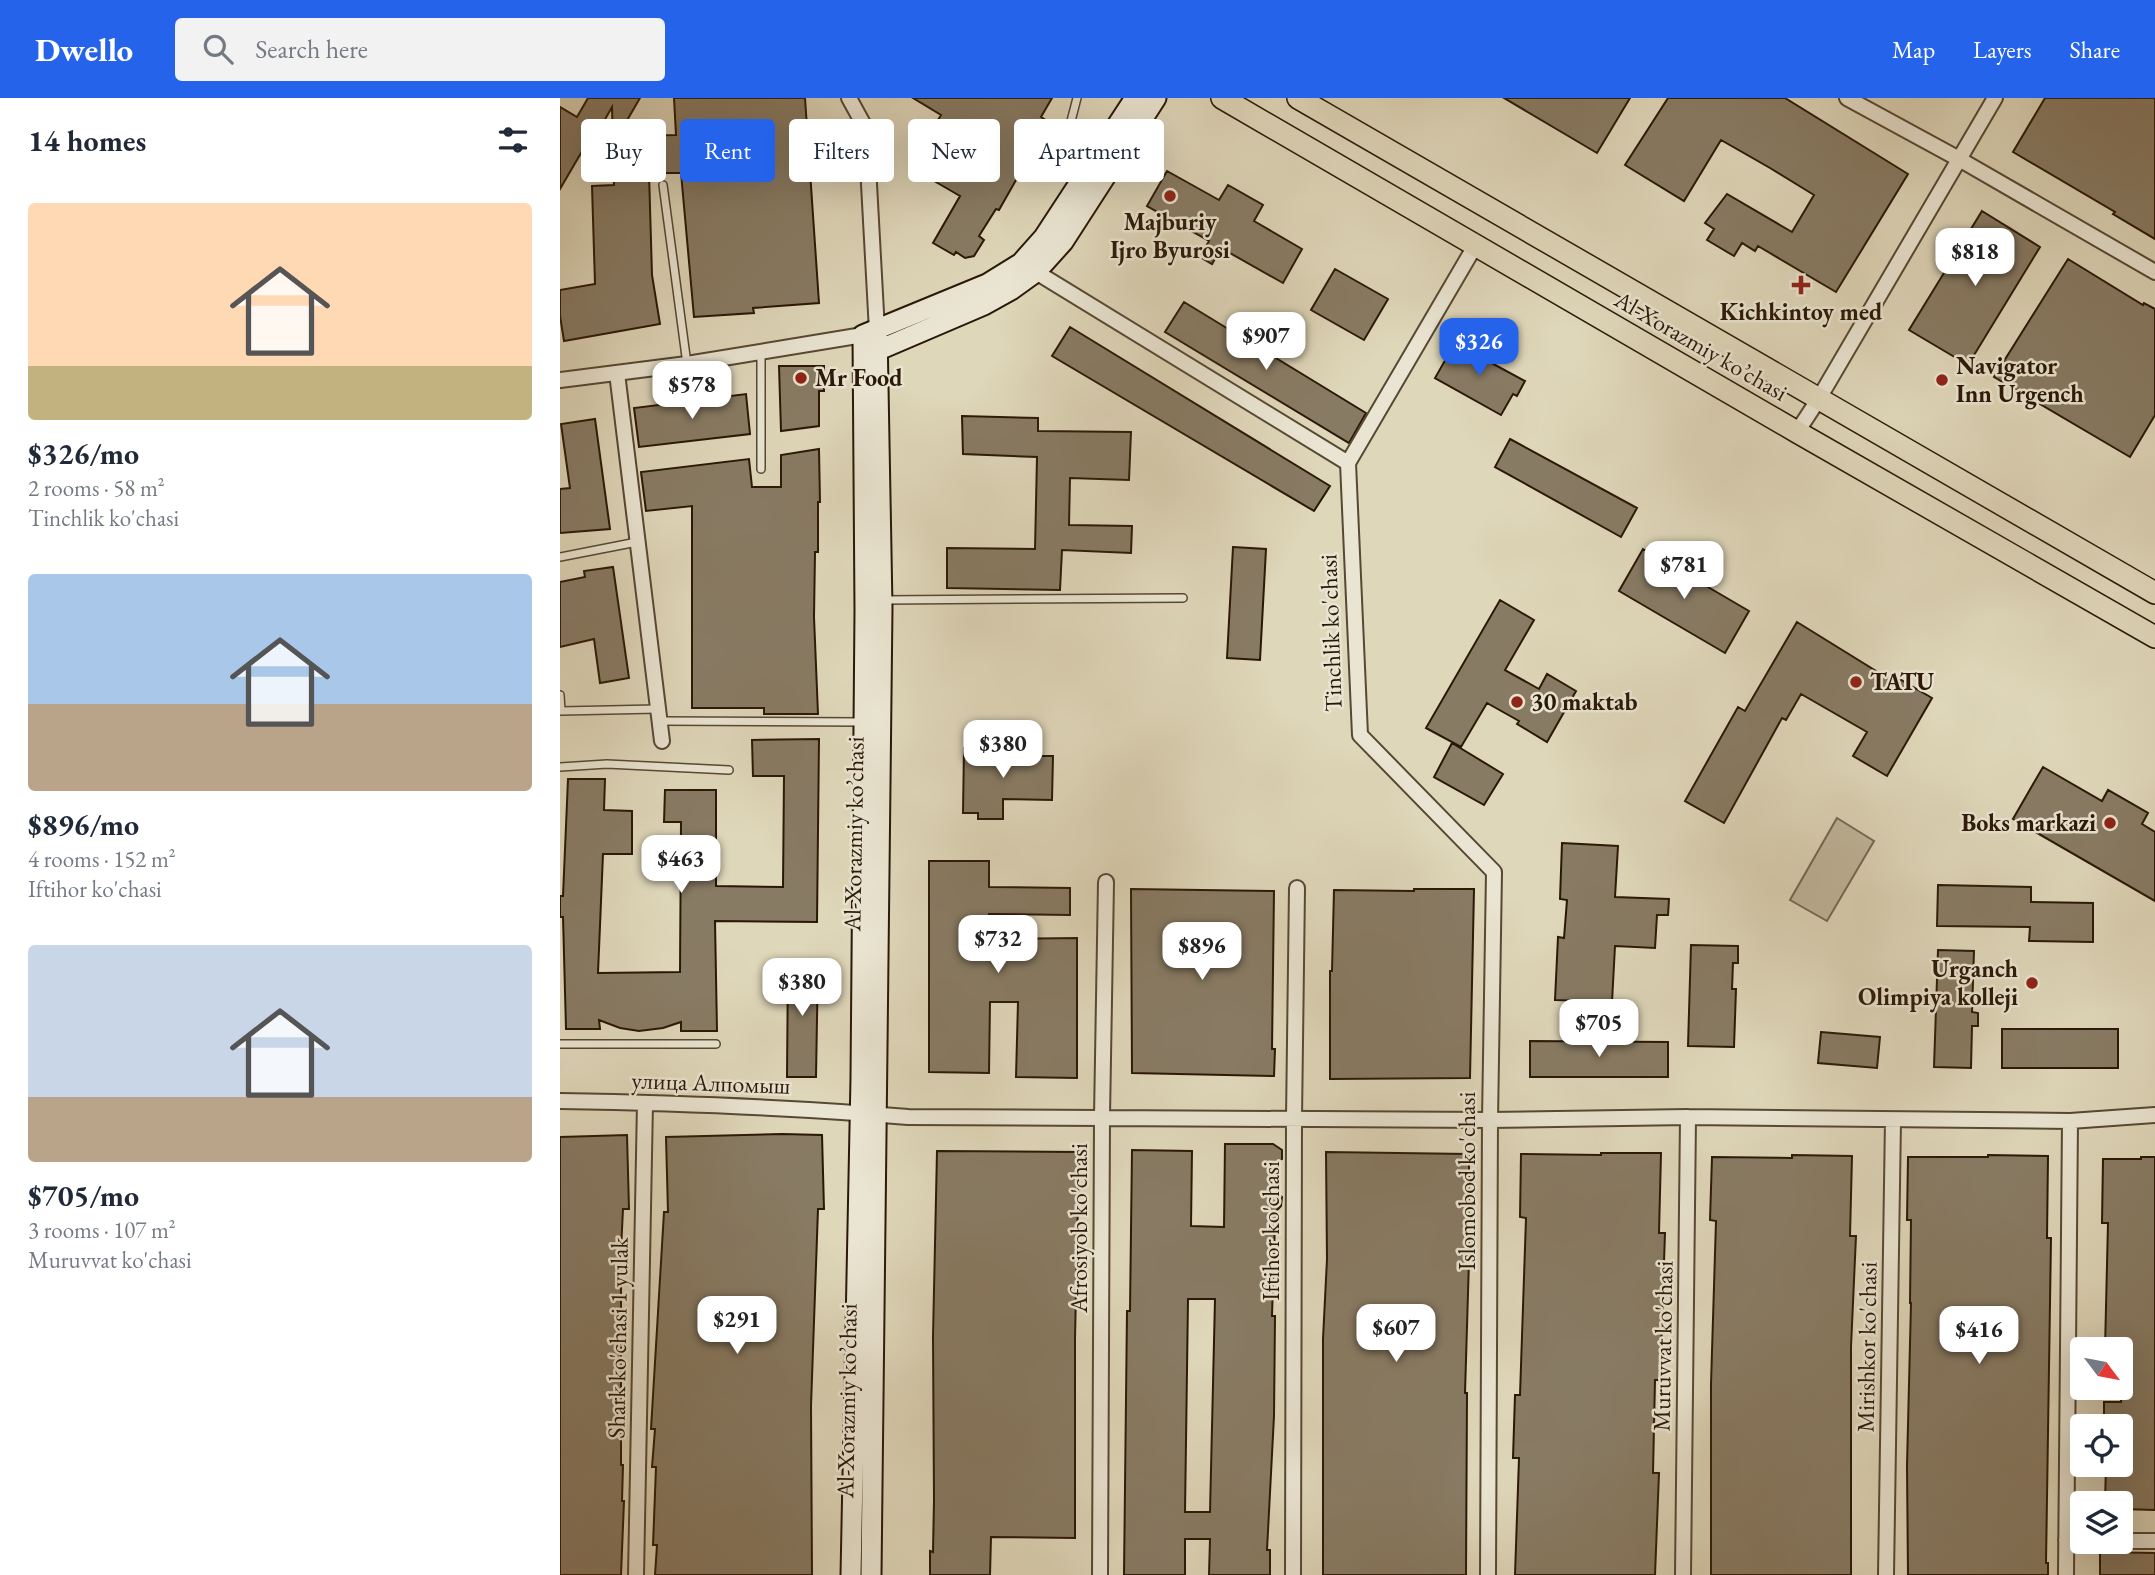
<!DOCTYPE html>
<meta charset="utf-8">
<style>
:root{--surface:#fff;--page:#f2f2f3;--text:#1f2937;--muted:#747a83;--accent:#2563eb}
body{margin:0;font-family:"EB Garamond",serif;background:var(--page);color:var(--text);height:100vh;display:flex;flex-direction:column;font-size:26px;white-space:nowrap}
*{box-sizing:border-box;margin:0}
p{font-size:23px;color:var(--muted)}
.icon{flex:none;width:38px;height:38px;fill:none;stroke:currentColor;stroke-width:2;stroke-linecap:round;stroke-linejoin:round}
.map{position:relative;flex:1;overflow:hidden}
.drawer{display:flex;flex-direction:column;background:var(--surface);width:560px}
.drawer>*{flex:none}
.banner{position:absolute;left:21px;top:21px;width:665px;height:63px;display:flex;gap:14px}
.needle{width:46px;rotate:122deg}
.buttons{position:absolute;left:1510px;top:1239px;display:grid;gap:14px}
.buttons a{display:grid;place-items:center;width:63px;height:63px;border-radius:7px;background:var(--surface);box-shadow:0 7px 28px #0002;font-size:35px}
.price{position:absolute;translate:-50% -60px;padding:0 16px;border-radius:14px;background:#fff;color:#222;font-size:23px;line-height:46px;filter:drop-shadow(0 2px 4px #0008)}
.price::after{content:'';position:absolute;left:50%;top:42px;width:21px;height:16px;margin-left:-10px;background:inherit;clip-path:polygon(0 0,100% 0,50% 100%)}
.price.selected{background:var(--accent);color:#fff}
ul{padding:0;list-style:none}
li{display:grid;align-content:center;gap:14px;height:371px;padding:0 28px}
li span{display:grid;place-items:center;height:217px;border-radius:7px;color:#555}
li>.icon{margin-inline-start:auto}
span .icon{width:126px;height:126px;fill:#fffc;stroke-width:1}
li b{font-size:30px}
h2{display:flex;justify-content:space-between;align-items:center;height:84px;padding:0 28px;font-size:30px}
.chip{padding:0 24px;border-radius:7px;background:var(--surface);box-shadow:0 7px 28px #0002;font-size:24px;line-height:63px}
.chip.selected{background:var(--accent);color:#fff}
header{display:flex;align-items:center;gap:42px;box-sizing:border-box;height:98px;padding:0 35px;background:var(--accent);color:#fff}
header strong{font-size:33px}
nav{display:flex;gap:38px;margin-inline-start:auto;font-size:24px}
.search{width:490px;height:63px;background:var(--page);display:flex;align-items:center;gap:18px;box-sizing:border-box;padding:0 24px;border-radius:7px;color:var(--muted);font-size:26px}
main{display:flex;flex:1;min-height:0}
.map>svg:first-child{display:block}
.green{fill:#c0b79c;stroke:#756852;stroke-width:2}
.building{fill:#887b64;stroke:#2a1807;stroke-width:2;fill-rule:evenodd}
.lines{fill:none;stroke-linecap:round;stroke-linejoin:round}
.service-casing{stroke:#574834;stroke-width:10}
.minor-casing{stroke:#574834;stroke-width:18}
.secondary-casing{stroke:#2a1807;stroke-width:23}
.primary-casing{stroke:#2a1807;stroke-width:24}
.service{stroke:#eae5d2;stroke-width:7}
.minor{stroke:#eae5d2;stroke-width:14}
.secondary{stroke:#eae5d2;stroke-width:19}
.primary{stroke:#dfd7ba;stroke-width:21}
.poi-dot{fill:#8f2418;stroke:#eae5d2;stroke-width:2.5}
.labels{text-anchor:middle;stroke-width:5;stroke-linejoin:round;paint-order:stroke}
.poi-label{font-size:24px;font-weight:bold;fill:#2a1807;stroke:#eae5d2;text-anchor:start}
.street-label{font-size:24px;fill:#2a1807;stroke:#eae5d2}
</style>
<header>
<strong>Dwello</strong>
<div class="search"><svg class="icon" aria-label="search" viewBox="0 0 24 24"><circle cx="10" cy="10" r="6"/><path d="M15 15l6 6"/></svg>Search here</div>
<nav><a>Map</a><a>Layers</a><a>Share</a></nav>
</header>
<main>
<section class="drawer">
<h2>14 homes<svg class="icon" aria-label="filters" viewBox="0 0 24 24"><path d="M4 7h16M4 17h16"/><circle cx="9" cy="7" r="2"/><circle cx="15" cy="17" r="2"/></svg></h2>
<ul>
<li><span style="background:linear-gradient(#ffd9b3 75%,#c2b280 0)"><svg class="icon" aria-label="home" viewBox="0 0 24 24"><path d="M3 11l9-7 9 7M6 9v11h12V9"/></svg></span><div><b>$326/mo</b><p>2 rooms · 58 m²</p><p>Tinchlik ko'chasi</p></div></li>
<li><span style="background:linear-gradient(#a9c7e8 60%,#b9a48a 0)"><svg class="icon" aria-label="home" viewBox="0 0 24 24"><path d="M3 11l9-7 9 7M6 9v11h12V9"/></svg></span><div><b>$896/mo</b><p>4 rooms · 152 m²</p><p>Iftihor ko'chasi</p></div></li>
<li><span style="background:linear-gradient(#c9d6e8 70%,#b9a48a 0)"><svg class="icon" aria-label="home" viewBox="0 0 24 24"><path d="M3 11l9-7 9 7M6 9v11h12V9"/></svg></span><div><b>$705/mo</b><p>3 rooms · 107 m²</p><p>Muruvvat ko'chasi</p></div></li>
</ul>
</section>
<div class="map">
<svg width="1595" height="1477" viewBox="0 0 1595 1477">
<rect width="100%" height="100%" fill="#dfd7ba"/>
<filter id="stains"><feTurbulence type="fractalNoise" baseFrequency=".00286" numOctaves="4"/><feColorMatrix values="0 0 0 0 .2 0 0 0 0 .09 0 0 0 0 .02 0 0 0 .5 -.17"/></filter>
<radialGradient id="worn" r=".72"><stop offset=".6" stop-color="#630" stop-opacity="0"/><stop offset="1" stop-color="#630" stop-opacity=".3"/></radialGradient>
<path class="green" d="M1277,720L1314,743L1267,823L1230,802Z"/>
<path class="building" d="M28,0H80L58,38L116,37L114,0H245L259,205L193,210L194,215L134,219L121,75H89L92,177L100,226L4,243L0,218V192L35,186L32,88L54,87L52,9L31,46V38L0,91V9L17,19Z
M353,0H492L481,19L489,24L439,112L436,111L419,138L424,142L414,158L405,160L396,154L394,157L373,145L400,98L350,69L381,17Z
M944,0H1070L1037,55Z
M1108,0H1225L1348,76L1276,194L1198,148L1195,153L1182,145L1174,158L1147,142L1154,131L1145,125L1167,96L1232,134L1254,97L1210,70L1161,42L1124,103L1065,67Z
M1485,0H1595V141L1553,116L1555,114L1453,54Z
M607,73L659,102L668,87L703,107L694,123L742,151L723,185L661,150L652,166L640,159L649,143L587,108Z
M1422,113L1480,149L1408,267L1349,232Z
M1508,161L1583,207L1584,205L1595,211V317L1570,359L1434,279Z
M775,171L828,201L804,242L751,212Z
M624,204L806,315L789,345L605,234Z
M510,229L770,388L754,413L492,258Z
M891,243L965,283L957,298L953,296L941,317L875,280L887,259L883,257Z
M219,268H264V293H259V328L221,333Z
M186,296L190,336L79,349L74,310Z
M402,318L478,320V333L571,334L569,382L510,380L509,427L572,428L571,455L502,452L500,492L387,490V450L475,451L477,359L403,356Z
M35,321L50,431L0,435V391L10,390L1,326Z
M950,341L1077,410L1061,439L935,369Z
M259,351L260,404H258V454H255L254,519L258,616H204V610H132V408L86,413L81,374L189,361L192,389H221V357Z
M673,449L706,451L700,562L667,560Z
M1083,451L1189,513L1165,555L1059,493Z
M53,469L69,580L40,585L34,541L0,549V484L25,479L24,473Z
M940,502L974,522L945,572L979,591L987,576L1016,593L987,644L957,626L959,623L927,605L901,649L866,630Z
M1237,524L1334,584L1336,579L1372,600L1327,678L1293,658L1307,634L1241,596L1226,622L1222,620L1164,725L1125,703L1178,609L1185,613Z
M259,641L257,824L155,823L157,933H121V924L103,930L79,933L60,930L39,922L40,931H6L3,819H0V798H3L8,681H45L44,712L72,713V756H43L38,875L120,874L121,724H104L105,692H156V788L223,789L224,678H193L192,642Z
M419,645H443V658H493L492,702L443,701V721H418V715H403L404,650H419Z
M892,645L943,676L924,707L874,679Z
M1483,669L1542,703L1548,692L1588,715L1582,726L1595,734V803L1453,721Z
M1002,745L1058,748L1055,799L1109,801L1108,817H1097L1095,850L1055,848L1052,904L995,902L998,839L1004,840L1007,802L1000,801Z
M369,763H429V789L510,790V817L429,816L428,841L517,840V980L456,979L458,904H430L429,975L369,974Z
M1378,787L1471,789V804L1533,805V844L1469,843L1470,829L1377,828Z
M571,791L714,793L712,951H715L714,978L572,975Z
M854,791H914L910,980L770,981V873H772L774,792L854,793Z
M1131,847L1178,848V865H1173L1172,891H1176L1174,949L1128,948Z
M1378,852L1414,853L1412,914L1418,915V928H1412L1411,970L1374,969Z
M228,861L258,862L256,979H227Z
M1442,931H1558V970H1442Z
M1261,934L1320,939L1317,970L1258,965Z
M970,943L1108,944V979H970Z
M222,1036L262,1037L264,1111H258L251,1308L252,1477H95L97,1447H93L96,1369H92L95,1331H91L104,1114H108L106,1039Z
M67,1037L69,1111H63L61,1152V1367H63L62,1403H64L61,1477H0V1039Z
M665,1046H713L722,1052V1061L715,1065L716,1094L722,1099L721,1108L717,1112L716,1123H715L712,1218H715L714,1318L707,1452H710V1477H649L650,1441H625V1477H564L567,1213H570L572,1052L632,1053L631,1128L664,1129ZM628,1201H655L650,1414H625Z
M377,1053L519,1054L515,1241V1440L431,1439L430,1477H370V1453L373,1454L374,1402L373,1239Z
M766,1054L909,1056V1162L905,1295H907L906,1477H763V1241L767,1161Z
M1041,1055H1101L1099,1135H1105L1100,1282H1095L1093,1375H1099L1095,1477H955L959,1360H953L955,1297H960L966,1120L960,1119L961,1056L1041,1057Z
M1232,1057L1292,1058L1290,1138H1296L1291,1249V1477H1151V1286L1156,1123L1150,1122L1152,1059L1232,1060Z
M1428,1057L1488,1058L1487,1140H1491L1486,1465H1488V1477H1348L1347,1368L1351,1205H1350L1351,1122H1347L1348,1059H1428Z
M1581,1059H1595V1412L1561,1411V1405H1545L1546,1367H1561V1328H1544V1304H1561V1251H1545L1548,1125H1542L1543,1061H1581Z
M1540,1454L1595,1455V1477H1540Z"/>
<g class="lines">
<g class="service-casing">
<path id="service" d="M517,0L510,27L527,47L538,54
M103,87L127,266
M201,371V254
M0,459L77,444
M323,502L623,500
M0,597L1,613L97,611
M100,623L302,624
M0,669L47,666L169,672
M0,946H156"/>
</g>
<g class="minor-casing">
<path id="minor" d="M289,0L306,31L317,233
M1287,0L1399,61L1595,174
M915,148L788,365L800,637L934,774L930,1022L928,1477
M476,174L788,365
M57,275L102,643
M0,282L127,266L303,237
M1237,334L1258,302L1435,0
M0,1003C116,1005 232,1009 348,1019L930,1022L1128,1019L1510,1023L1595,1017
M1506,1442H1522
M1561,1443H1595
M76,1477L85,1005
M540,1477L542,1019L546,784
M733,1477L734,1021L737,790
M1123,1477L1128,1019
M1326,1477L1333,1022
M1506,1477L1510,1023"/>
</g>
<g class="secondary-casing">
<path id="secondary" d="M307,257L424,207L451,192L476,174L503,144L596,0
M291,1477L301,980L305,512L303,237L427,186L461,165L484,139L575,0
M311,1477L322,509L317,233"/>
</g>
<g class="primary-casing">
<path id="primary" d="M662,0L1237,334L1595,539
M738,0L1595,495"/>
</g>
<use href="#service" class="service"/>
<use href="#minor" class="minor"/>
<use href="#secondary" class="secondary"/>
<use href="#primary" class="primary"/>
</g>
<g class="poi-dot">
<circle cx="610" cy="98" r="7"/>
<path d="M1237.5 176.5h7v7h7v7h-7v7h-7v-7h-7v-7h7z"/>
<circle cx="241" cy="280" r="7"/>
<circle cx="1382" cy="282" r="7"/>
<circle cx="1296" cy="584" r="7"/>
<circle cx="957" cy="604" r="7"/>
<circle cx="1550" cy="725" r="7"/>
<circle cx="1472" cy="885" r="7"/>
</g>
<g class="labels">
<g class="poi-label">
<text x="610" y="132" text-anchor="middle">Majburiy<tspan x="610" dy="28">Ijro Byurosi</tspan></text>
<text x="1241" y="222" text-anchor="middle">Kichkintoy med</text>
<text x="1396" y="276">Navigator<tspan x="1396" dy="28">Inn Urgench</tspan></text>
<text x="255" y="288">Mr Food</text>
<text x="1310" y="592">TATU</text>
<text x="971" y="612">30 maktab</text>
<text x="1536" y="733" text-anchor="end">Boks markazi</text>
<text x="1458" y="879" text-anchor="end">Urganch<tspan x="1458" dy="28">Olimpiya kolleji</tspan></text>
</g>
<g class="street-label">
<text transform="translate(1141 248) rotate(30)" y="8">Al-Xorazmiy ko’chasi</text>
<text transform="translate(771 535) rotate(-92)" y="8">Tinchlik ko'chasi</text>
<text transform="translate(294 736) rotate(-89)" y="8">Al-Xorazmiy ko’chasi</text>
<text transform="translate(151 985) rotate(2)" y="8">улица Алпомыш</text>
<text transform="translate(907 1083) rotate(-90)" y="8">Islomobod ko'chasi</text>
<text transform="translate(519 1130) rotate(-90)" y="8">Afrosiyob ko'chasi</text>
<text transform="translate(711 1133) rotate(-90)" y="8">Iftihor ko'chasi</text>
<text transform="translate(58 1240) rotate(-89)" y="8">Shark ko'chasi 1 yulak</text>
<text transform="translate(1103 1248) rotate(-89)" y="8">Muruvvat ko'chasi</text>
<text transform="translate(1307 1249) rotate(-89)" y="8">Mirishkor ko'chasi</text>
<text transform="translate(287 1303) rotate(-89)" y="8">Al-Xorazmiy ko’chasi</text>
</g>
</g>
<rect width="100%" height="100%" filter="url(#stains)"/>
<rect width="100%" height="100%" fill="url(#worn)"/>
</svg>
<div class="buttons">
<a><svg class="needle" viewBox="-14 -14 28 28"><path d="M0-13l5 13h-10z" fill="#e53935"/><path d="M0 13l5-13h-10z" fill="#747a83"/></svg></a>
<a><svg class="icon" aria-label="locate" viewBox="0 0 24 24"><circle cx="12" cy="12" r="6"/><path d="M12 2v4M12 18v4M2 12h4M18 12h4"/></svg></a>
<a><svg class="icon" aria-label="layers" viewBox="0 0 24 24"><path d="M12 4l9 5-9 5-9-5zM3 14l9 5 9-5"/></svg></a>
</div>
<b class="price" style="left:1415px;top:190px">$818</b>
<b class="price" style="left:706px;top:274px">$907</b>
<b class="price selected" style="left:919px;top:280px">$326</b>
<b class="price" style="left:132px;top:323px">$578</b>
<b class="price" style="left:1124px;top:503px">$781</b>
<b class="price" style="left:443px;top:682px">$380</b>
<b class="price" style="left:121px;top:797px">$463</b>
<b class="price" style="left:438px;top:877px">$732</b>
<b class="price" style="left:642px;top:884px">$896</b>
<b class="price" style="left:242px;top:920px">$380</b>
<b class="price" style="left:1039px;top:961px">$705</b>
<b class="price" style="left:177px;top:1258px">$291</b>
<b class="price" style="left:836px;top:1266px">$607</b>
<b class="price" style="left:1419px;top:1268px">$416</b>
<div class="banner">
<a class="chip">Buy</a>
<a class="chip selected">Rent</a>
<a class="chip">Filters</a>
<a class="chip">New</a>
<a class="chip">Apartment</a>
</div>
</div>
</main>
